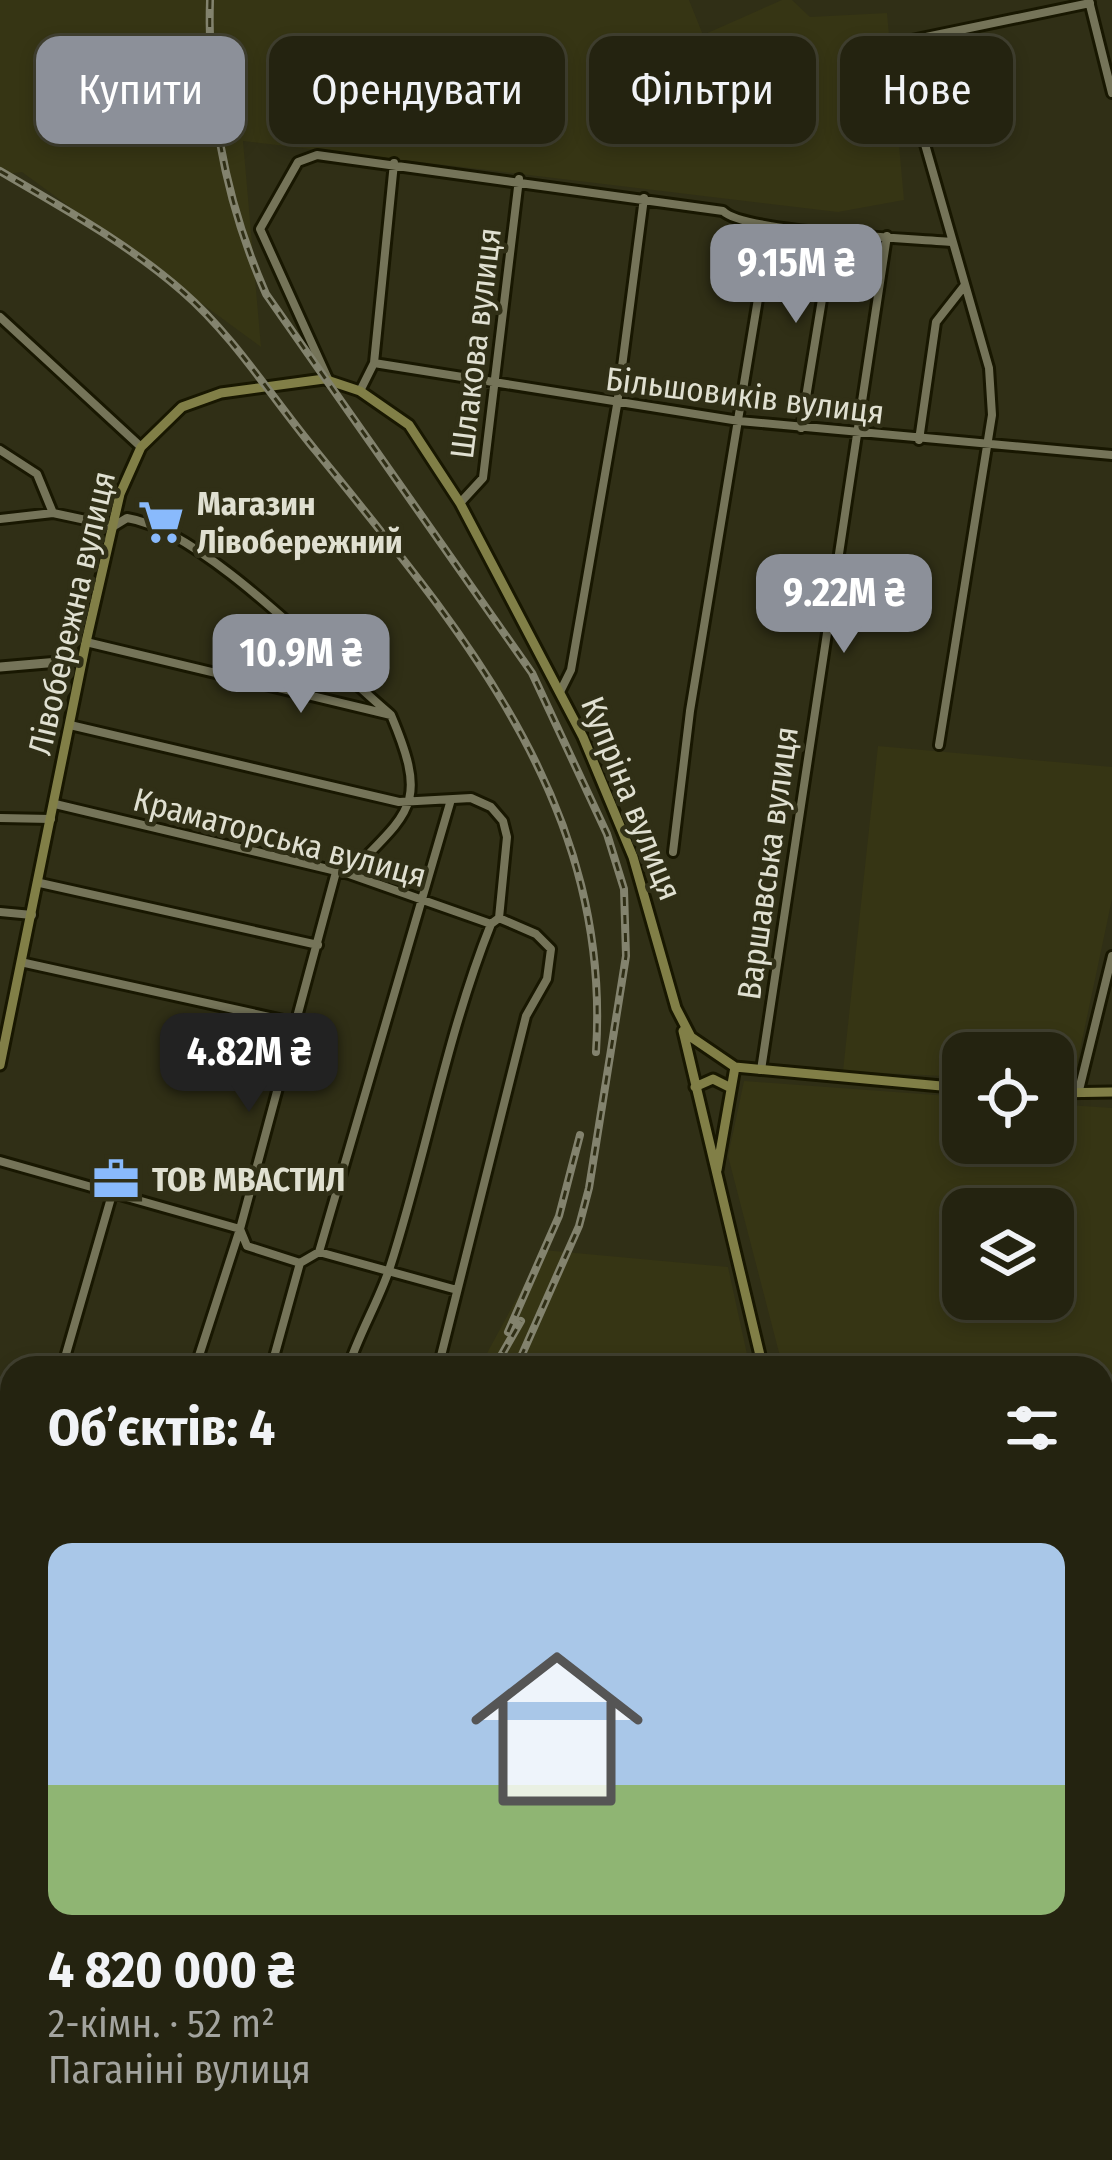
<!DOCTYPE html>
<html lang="uk">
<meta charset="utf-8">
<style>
:root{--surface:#242310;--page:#302f1e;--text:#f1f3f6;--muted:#a3a49f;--line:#414030;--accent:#8c9099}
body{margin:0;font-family:"Fira Sans Condensed",sans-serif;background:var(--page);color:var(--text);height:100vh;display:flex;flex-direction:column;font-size:45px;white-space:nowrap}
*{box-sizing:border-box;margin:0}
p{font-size:39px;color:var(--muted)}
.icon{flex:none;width:66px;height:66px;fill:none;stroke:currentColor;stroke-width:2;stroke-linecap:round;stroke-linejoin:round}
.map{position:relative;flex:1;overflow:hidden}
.sheet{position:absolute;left:0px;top:1356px;width:1113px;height:804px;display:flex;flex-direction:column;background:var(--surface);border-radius:36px 36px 0 0;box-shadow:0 6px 18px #0003,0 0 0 3px var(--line)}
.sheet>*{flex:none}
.banner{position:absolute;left:36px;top:36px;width:1041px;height:108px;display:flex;gap:24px}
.fabs{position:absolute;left:942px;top:1032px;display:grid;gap:24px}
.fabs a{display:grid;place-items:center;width:132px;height:132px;border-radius:24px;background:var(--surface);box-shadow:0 6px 18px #0003,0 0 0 3px var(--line);font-size:60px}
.price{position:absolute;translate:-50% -102px;padding:0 27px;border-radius:24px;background:var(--accent);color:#fff;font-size:39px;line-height:78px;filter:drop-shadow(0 3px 6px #0008)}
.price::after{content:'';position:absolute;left:50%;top:72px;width:36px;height:27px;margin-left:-18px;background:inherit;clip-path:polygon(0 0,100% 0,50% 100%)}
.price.current{background:#222;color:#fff}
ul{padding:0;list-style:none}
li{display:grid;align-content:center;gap:24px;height:636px;padding:0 48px}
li+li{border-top:3px solid var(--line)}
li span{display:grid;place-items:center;height:372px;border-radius:24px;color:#555}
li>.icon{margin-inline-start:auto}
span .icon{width:216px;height:216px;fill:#fffc;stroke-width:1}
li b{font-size:51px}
h2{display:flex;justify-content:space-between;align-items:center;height:144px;padding:0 48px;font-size:51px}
.pill{padding:0 42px;border-radius:24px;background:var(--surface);box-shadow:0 6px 18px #0003,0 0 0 3px var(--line);font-size:42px;line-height:108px}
.pill.current{background:var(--accent);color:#fff}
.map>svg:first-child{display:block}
.built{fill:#363514;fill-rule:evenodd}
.green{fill:#53511a}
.forest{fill:#5a570e}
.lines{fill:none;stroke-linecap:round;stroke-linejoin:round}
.river{stroke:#141300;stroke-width:15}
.minor-casing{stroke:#181701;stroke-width:14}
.tertiary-casing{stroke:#181701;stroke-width:15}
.secondary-casing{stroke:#181701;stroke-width:15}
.minor{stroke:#757459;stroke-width:8}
.tertiary{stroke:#757459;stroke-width:9}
.secondary{stroke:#817f47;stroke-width:9}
.rail-casing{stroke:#83836e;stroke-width:8}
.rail{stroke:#302f16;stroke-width:3;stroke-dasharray:9;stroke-linecap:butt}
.labels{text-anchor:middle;stroke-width:9;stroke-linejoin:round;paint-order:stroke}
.street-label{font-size:33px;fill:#e0e0d1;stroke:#302f16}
.poi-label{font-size:33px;font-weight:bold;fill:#e0e0d1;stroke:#302f16;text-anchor:start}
</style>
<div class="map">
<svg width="1112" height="2160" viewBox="0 0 1112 2160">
<rect width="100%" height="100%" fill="#302f16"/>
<path class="built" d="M0,0H689L703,35L782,0H792L810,17L887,13L904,200L838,212L243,141L261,347L22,172L0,175Z
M878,746L1112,767V899L1073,1083L1053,1082V1053H963V1077L843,1071Z
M744,1081L963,1097V1143H1053V1104L1112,1108V1684L1101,1676V1368H783L728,1156ZM963,1209H1053V1299H963Z
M543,1250L728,1267L750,1368H479Z
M12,1654V2148H810L809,2160H0V1657Z"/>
<path class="green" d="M0,1483L12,1491V1644L0,1647Z"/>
<path class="forest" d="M1112,1932V2143L1101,2148V1955Z"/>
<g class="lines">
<path class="river" d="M1101,2054L1112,2049
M770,2160L806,2148"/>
<g class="minor-casing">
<path id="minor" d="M1089,1L1112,93
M0,317L141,447
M374,363L739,421L1112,455
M328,379L260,229L298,162L317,155L723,211C745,233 911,238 951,242
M360,391L374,363L394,163
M801,428L833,232
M919,440L936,322L965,285
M0,450L37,474L53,513
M460,503L483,478L519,179
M0,519L53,513L114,526L127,518C203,530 328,662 390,714
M86,642L391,715C429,805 411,810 349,874
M560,692L571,670L617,405L644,198
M70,725L399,802L471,798L491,807L503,821L507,837L499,918L491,924C446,1037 427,1152 390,1267C379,1301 359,1333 348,1368
M939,745L992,415L989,368L910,92L902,42L1090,3
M55,804L349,874L491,924
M0,818L51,819
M673,852L690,711L770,226
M40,883L318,945
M0,912L32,915
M25,963L297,1023
M761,1070L887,236
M1079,1090L1112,956
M0,1161L240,1229L247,1246L300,1263L319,1252L457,1290
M319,1252L450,803
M62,1368L113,1191
M195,1368L240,1229L336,872
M271,1368L300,1263
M438,1368L526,1016L547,979L551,949L536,934L499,918
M0,1469L12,1476"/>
</g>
<g class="tertiary-casing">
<path id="tertiary" d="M0,667L82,660
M1101,1875L1112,1864"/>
</g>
<g class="secondary-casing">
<path id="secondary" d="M683,1031L763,1368
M0,1065L86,642L120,494L141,447L182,407L221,393L324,379L360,391L409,425L460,503L583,737L633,857L676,1008L691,1037L735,1067L963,1088
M695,1087L713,1079L731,1088
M1053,1093L1112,1092
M717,1170L735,1067
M824,2160V2148"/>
</g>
<use href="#minor" class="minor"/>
<use href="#tertiary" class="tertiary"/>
<use href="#secondary" class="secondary"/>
<g class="rail-casing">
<path id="rail" d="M210,0C207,100 225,201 266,294L532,673L607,834L624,889L626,956L589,1188L579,1226L516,1368
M0,171C63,208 127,243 182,291C234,336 272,398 316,451C462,631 612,804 596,1052
M508,1332L559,1216L580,1135
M494,1368L521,1321
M0,1806L12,1801
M0,1825L12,1822
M0,1880L12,1863
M0,2152L12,2132
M234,2160L243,2148"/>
</g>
<use href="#rail" class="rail"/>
</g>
<defs>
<g id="supermarket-bare" transform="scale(3.6)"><path d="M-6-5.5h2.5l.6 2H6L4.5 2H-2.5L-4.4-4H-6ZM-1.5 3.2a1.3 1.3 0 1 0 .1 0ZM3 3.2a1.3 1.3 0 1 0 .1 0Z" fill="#89bafc" stroke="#302f16" stroke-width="2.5" paint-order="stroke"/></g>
<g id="office-bare" transform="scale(3.6)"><path d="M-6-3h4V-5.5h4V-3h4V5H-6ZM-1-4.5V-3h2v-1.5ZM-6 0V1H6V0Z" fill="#89bafc" stroke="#302f16" stroke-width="2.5" paint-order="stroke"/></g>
</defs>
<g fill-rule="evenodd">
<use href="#supermarket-bare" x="161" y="522"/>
<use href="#office-bare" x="116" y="1179"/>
</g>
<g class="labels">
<g class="street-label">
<text transform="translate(475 343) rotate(-83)" y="12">Шлакова вулиця</text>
<text transform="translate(745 395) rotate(7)" y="12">Більшовиків вулиця</text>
<text transform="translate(71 613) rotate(-77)" y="12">Лівобережна вулиця</text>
<text transform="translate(632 798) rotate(68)" y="12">Купріна вулиця</text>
<text transform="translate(280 837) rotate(15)" y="12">Краматорська вулиця</text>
<text transform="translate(767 863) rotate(-82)" y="12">Варшавська вулиця</text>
</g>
<g class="poi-label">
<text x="197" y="515">Магазин<tspan x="197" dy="38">Лівобережний</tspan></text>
<text x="152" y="1191">ТОВ МВАСТИЛ</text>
</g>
</g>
</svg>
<div class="fabs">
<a><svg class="icon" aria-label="locate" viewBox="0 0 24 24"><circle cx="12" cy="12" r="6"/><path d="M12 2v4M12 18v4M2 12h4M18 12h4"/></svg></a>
<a><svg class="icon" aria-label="layers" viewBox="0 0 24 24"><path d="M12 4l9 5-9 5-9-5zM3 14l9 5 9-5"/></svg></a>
</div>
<b class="price" style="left:796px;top:326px">9.15M ₴</b>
<b class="price" style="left:844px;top:656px">9.22M ₴</b>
<b class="price" style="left:301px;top:716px">10.9M ₴</b>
<b class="price current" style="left:249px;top:1115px">4.82M ₴</b>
<div class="banner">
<a class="pill current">Купити</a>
<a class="pill">Орендувати</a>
<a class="pill">Фільтри</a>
<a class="pill">Нове</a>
</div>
<section class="sheet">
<h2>Об’єктів: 4<svg class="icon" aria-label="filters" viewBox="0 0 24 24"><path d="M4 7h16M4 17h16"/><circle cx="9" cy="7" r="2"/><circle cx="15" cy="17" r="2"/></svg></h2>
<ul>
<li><span style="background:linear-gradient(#a9c7e8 65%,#8fb573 0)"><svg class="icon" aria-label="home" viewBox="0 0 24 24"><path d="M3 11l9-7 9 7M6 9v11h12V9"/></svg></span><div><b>4 820 000 ₴</b><p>2-кімн. · 52 m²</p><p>Паганіні вулиця</p></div></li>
</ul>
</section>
</div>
